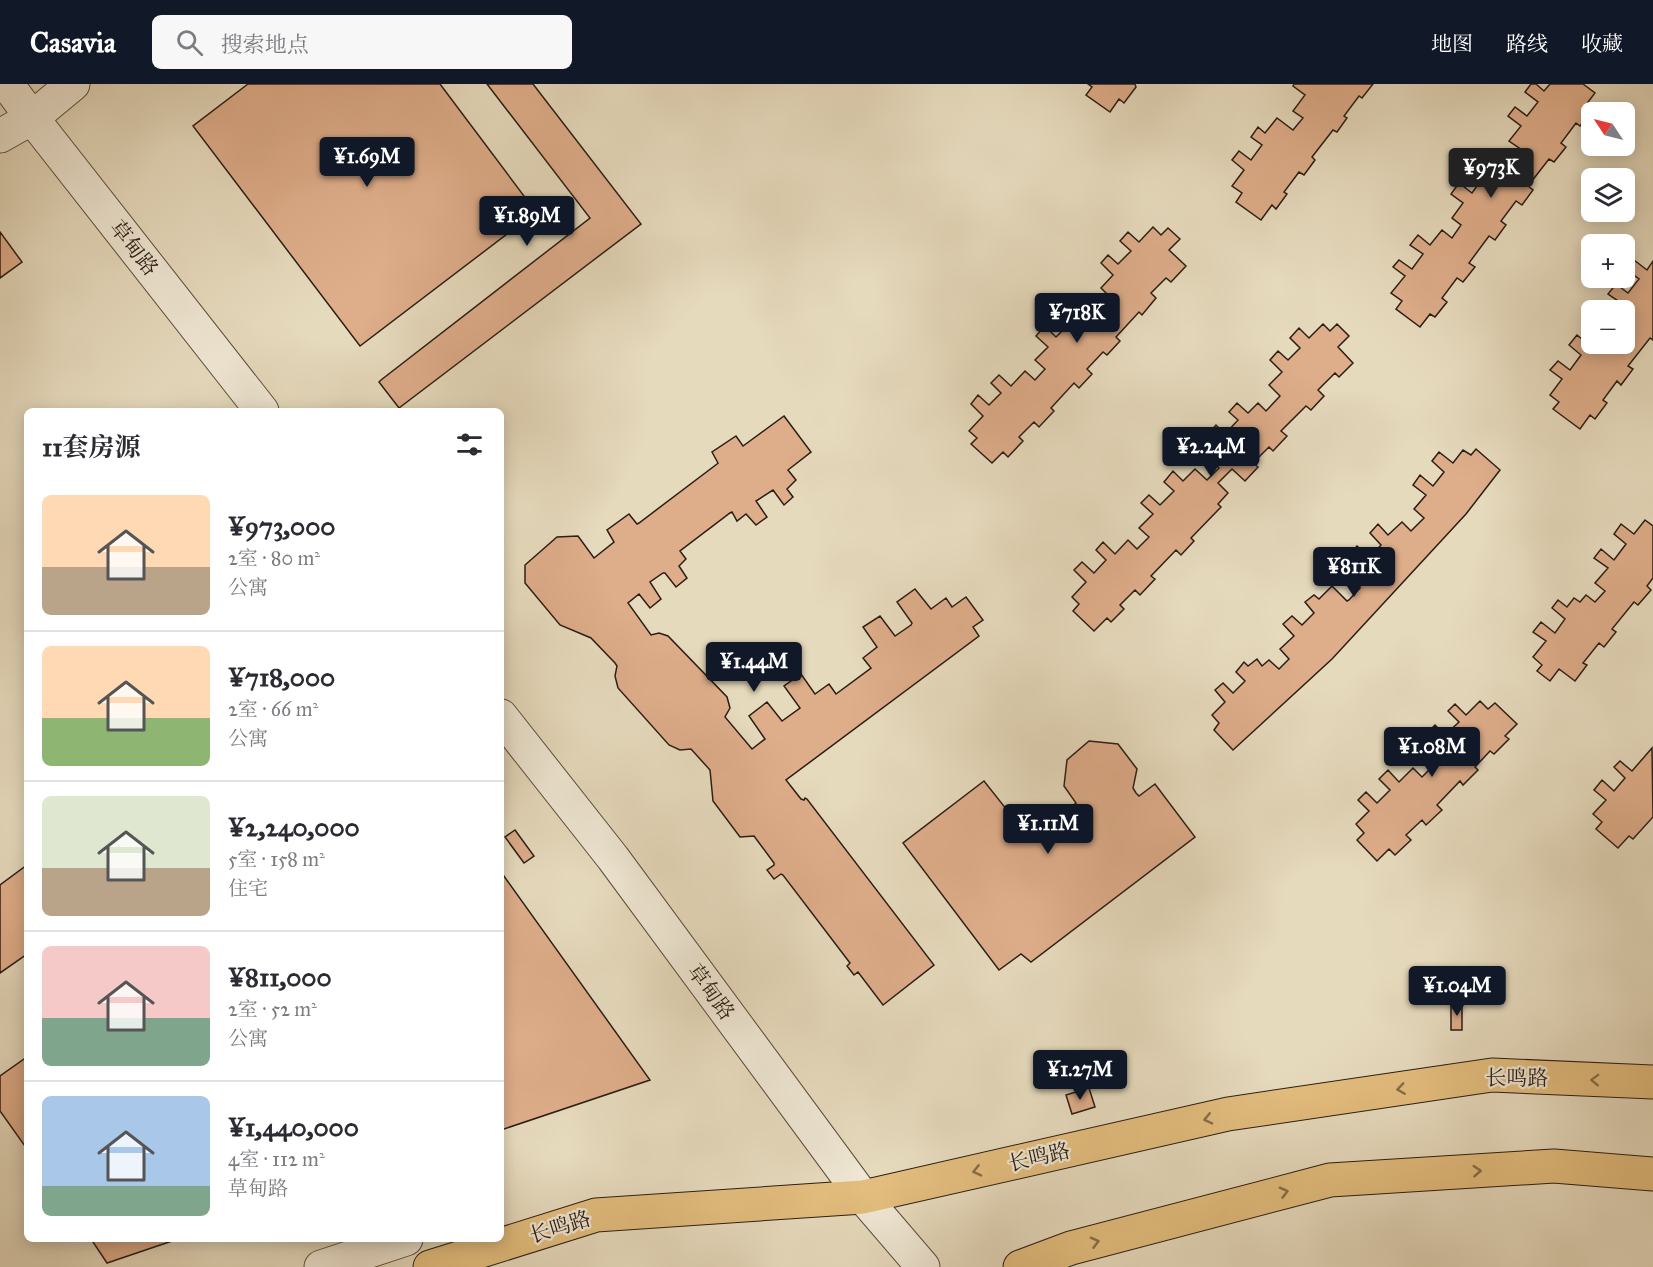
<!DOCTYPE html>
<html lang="zh">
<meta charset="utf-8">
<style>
:root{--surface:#fff;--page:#f7f7f7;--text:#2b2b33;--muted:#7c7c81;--line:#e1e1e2;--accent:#111827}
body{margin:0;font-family:"IM FELL Great Primer","Noto Serif SC",serif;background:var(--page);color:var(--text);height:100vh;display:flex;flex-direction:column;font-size:22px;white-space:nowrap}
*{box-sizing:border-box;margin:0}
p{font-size:20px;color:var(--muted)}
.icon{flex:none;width:33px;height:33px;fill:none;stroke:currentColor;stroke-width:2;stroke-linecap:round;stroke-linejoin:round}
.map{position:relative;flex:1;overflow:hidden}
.panel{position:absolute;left:24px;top:324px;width:480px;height:834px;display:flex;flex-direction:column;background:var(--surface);border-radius:9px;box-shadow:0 3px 15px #0003}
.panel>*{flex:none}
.needle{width:39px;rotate:305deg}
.controls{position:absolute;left:1581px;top:18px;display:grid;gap:12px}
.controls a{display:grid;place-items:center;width:54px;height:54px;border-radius:9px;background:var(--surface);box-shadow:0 3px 15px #0003;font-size:30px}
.price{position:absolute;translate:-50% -51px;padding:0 14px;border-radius:6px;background:var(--accent);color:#fff;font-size:20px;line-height:39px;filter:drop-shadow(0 2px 3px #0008)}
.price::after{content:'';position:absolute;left:50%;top:36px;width:18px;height:14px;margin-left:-9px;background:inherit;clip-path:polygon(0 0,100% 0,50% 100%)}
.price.current{background:#222;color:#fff}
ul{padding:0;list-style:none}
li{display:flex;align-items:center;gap:18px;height:150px;padding:0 18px}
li+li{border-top:2px solid var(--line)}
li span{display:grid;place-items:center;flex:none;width:168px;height:120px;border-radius:9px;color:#555}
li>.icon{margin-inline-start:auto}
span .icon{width:72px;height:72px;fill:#fffc;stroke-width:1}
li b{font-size:26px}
h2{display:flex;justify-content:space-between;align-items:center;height:72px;padding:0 18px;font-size:26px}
header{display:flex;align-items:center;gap:36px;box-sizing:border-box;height:84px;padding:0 30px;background:var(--accent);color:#fff}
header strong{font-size:28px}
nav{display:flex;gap:33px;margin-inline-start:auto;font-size:21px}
.search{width:420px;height:54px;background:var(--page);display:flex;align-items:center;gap:15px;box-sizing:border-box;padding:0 21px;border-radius:9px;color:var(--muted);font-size:22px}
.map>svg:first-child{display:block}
.building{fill:#dead8a;stroke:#2b1d14;stroke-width:1.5}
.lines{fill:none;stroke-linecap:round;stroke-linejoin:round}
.minor-casing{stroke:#5a4c3e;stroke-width:35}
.major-casing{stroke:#2b1d14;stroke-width:35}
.minor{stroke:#efe7d4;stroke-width:33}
.major{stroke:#e3bd7e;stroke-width:33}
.oneway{stroke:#876d49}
.labels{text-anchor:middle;stroke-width:4.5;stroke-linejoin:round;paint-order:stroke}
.street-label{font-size:21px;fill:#2b1d14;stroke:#efe7d4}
</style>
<header>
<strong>Casavia</strong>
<div class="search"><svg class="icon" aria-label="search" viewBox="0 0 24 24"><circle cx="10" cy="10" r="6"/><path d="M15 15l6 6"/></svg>搜索地点</div>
<nav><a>地图</a><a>路线</a><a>收藏</a></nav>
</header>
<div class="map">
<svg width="1653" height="1183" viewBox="0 0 1653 1183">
<rect width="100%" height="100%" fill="#e6dabd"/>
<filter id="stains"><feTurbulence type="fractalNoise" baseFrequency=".00333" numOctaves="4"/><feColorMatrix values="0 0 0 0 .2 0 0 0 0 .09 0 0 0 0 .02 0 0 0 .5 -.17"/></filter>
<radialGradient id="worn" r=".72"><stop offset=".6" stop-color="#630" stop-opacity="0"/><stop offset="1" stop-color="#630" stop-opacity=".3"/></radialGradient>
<path class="building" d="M248,0H440L536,128L360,262L193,42Z
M487,0H533L641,140L399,324L379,298L381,296L590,134Z
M1088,0H1135L1136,3L1124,19L1119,15L1110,28L1086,11L1092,3Z
M1294,0H1373L1362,14L1359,12L1344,32L1347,34L1337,48L1333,46L1312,73L1315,76L1304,91L1299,88L1284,108L1287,110L1276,125L1272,121L1261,136L1236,118L1242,109L1232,102L1244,86L1232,76L1239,67L1251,76L1262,61L1251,53L1258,43L1265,49L1277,34L1293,46L1303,34L1293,27L1305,11L1293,2Z
M1531,0H1536L1544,7L1550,0H1583L1595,9L1585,22L1592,26L1580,42L1576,39L1561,59L1566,63L1554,78L1549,75L1528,102L1533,106L1522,121L1516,117L1501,137L1506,141L1495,156L1489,152L1469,179L1475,183L1463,198L1457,194L1442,214L1447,218L1435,233L1430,230L1420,243L1396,225L1402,217L1391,209L1405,192L1393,183L1399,176L1412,185L1423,170L1410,161L1418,151L1430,161L1442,146L1452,154L1461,141L1452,134L1463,119L1451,110L1459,99L1472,109L1482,95L1469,85L1476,75L1489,85L1501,69L1510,76L1519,64L1509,57L1521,42L1508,32L1515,23L1527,32L1538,18L1525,8Z
M1153,143L1161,151L1168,144L1180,155L1169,166L1186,182L1171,198L1166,194L1151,209L1156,214L1142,231L1139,228L1116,253L1120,257L1107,271L1103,268L1087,285L1092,290L1079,304L1074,299L1051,324L1054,327L1039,343L1034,338L1019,353L1023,357L1008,373L1003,368L992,379L971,360L977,354L969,347L983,332L971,320L978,311L989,321L1001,309L991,299L999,291L1011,302L1025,287L1035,296L1045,285L1035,276L1048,263L1036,252L1045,242L1056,253L1069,240L1057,229L1065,220L1076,231L1090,216L1099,225L1110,213L1101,204L1113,191L1101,179L1108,171L1118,180L1131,167L1120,157L1128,148L1139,158Z
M0,148L22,178L0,194Z
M1634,176L1647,186L1653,177V256L1650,254L1628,282L1633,285L1621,301L1617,297L1603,316L1607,319L1595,335L1590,331L1580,345L1553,325L1559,318L1550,311L1562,295L1550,286L1558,277L1570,286L1581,271L1569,261L1577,251L1589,261L1592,258V260H1624V226H1615L1621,219L1608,210L1616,200L1628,209L1639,195L1627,186Z
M1323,240L1330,247L1337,240L1349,252L1338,263L1353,279L1339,293L1335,289L1318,306L1324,312L1311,326L1306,322L1281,347L1287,352L1273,367L1269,363L1253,379L1258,383L1245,397L1232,385L1218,399L1228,409L1218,420L1221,423L1191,454L1194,457L1181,471L1176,466L1151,492L1155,495L1140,511L1135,506L1120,521L1124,525L1111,538L1107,534L1094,547L1073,527L1079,520L1072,513L1086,498L1074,486L1082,478L1094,489L1106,476L1096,466L1103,458L1115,470L1128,456L1137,465L1149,453L1139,444L1153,430L1141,419L1149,411L1160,421L1174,407L1164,398L1173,387L1183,397L1195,385L1207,396L1219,384L1208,372L1219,361L1208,350L1216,341L1225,350L1238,336L1229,328L1237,319L1248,329L1258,319L1266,327L1280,312L1269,301L1282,288L1270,276L1278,267L1288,276L1300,264L1290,254L1299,244L1309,254Z
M784,332L811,368L788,386L796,396L787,405L793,413L784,421L773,406L756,417L767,433L756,441L746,430L737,437L732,428L730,429L680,467L686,475L679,482L687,494L676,503L665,489H663L650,498L661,515L650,524L639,510L628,519L651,551L659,549L668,552L727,613L730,624L725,633L752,665L765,655L749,632L767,618L782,637L800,624L784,602L801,590L815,610L829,600L836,610L871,584L863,574L877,563L863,543L880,532L895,552L911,541L912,539L897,518L915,505L931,525L946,514L952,523L966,513L983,536L973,543L979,552L786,696L801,715L804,716L805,714L807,715L934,881L883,921L858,888L854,891L847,882L850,879L783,791L781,790L774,795L767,786L774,781V779L754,752L740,753L713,717L710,686L691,665L680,666L669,661L618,604L615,592L617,582L615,579L591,554L560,541L525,499V481L557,453L578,452L594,474L614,458L607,446L629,430L637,440L639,439L717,380L718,379L712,368L736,352L743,362Z
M1476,365L1500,386L1466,430L1332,575L1233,666L1214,646L1219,639L1212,631L1225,618L1215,606L1223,599L1233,609L1245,597L1236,588L1244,578L1248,582L1257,575L1262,582L1269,576L1279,585L1289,575L1280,565L1294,552L1283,540L1292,532L1302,541L1314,529L1305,518L1314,511L1319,515L1332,502L1347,517L1349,516L1360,504L1349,495L1361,483L1349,471L1357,462L1370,473L1381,461L1370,449L1378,440L1388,451L1402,438L1411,447L1424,434L1414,425L1426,411L1413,401L1420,391L1433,402L1444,388L1432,377L1439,368L1453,379L1463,366L1471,371Z
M1645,436L1653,442V494L1647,502L1651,506L1638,521L1634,518L1612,545L1616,548L1604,563L1599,559L1583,579L1587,581L1575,597L1559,585L1550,597L1537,587L1542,581L1533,573L1546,557L1533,548L1541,538L1555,549L1565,535L1552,524L1558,516L1567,523L1574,514L1580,518L1586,511L1595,518L1605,507L1595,499L1608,484L1594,474L1601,465L1614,476L1626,460L1614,450L1621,440L1634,450Z
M1480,617L1488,625L1495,619L1517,640L1505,652L1509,655L1494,670L1490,667L1475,683L1478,686L1463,701L1460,697L1437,721L1442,726L1426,741L1422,736L1406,751L1411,756L1395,771L1389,765L1377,777L1357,756L1364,749L1356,740L1369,727L1358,716L1366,708L1377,719L1390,706L1379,695L1388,686L1399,698L1413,684L1422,693L1433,682L1424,673L1437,659L1427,649L1435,641L1445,651L1459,638L1448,627L1455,620L1466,631Z
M1089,657L1118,660L1137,685L1133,704L1136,709L1139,712L1155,700L1195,753L1031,878L1021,870L999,886L903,759L984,697L1030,755L1076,719L1064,702L1067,676Z
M1652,664L1653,733L1633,755L1629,752L1618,764L1596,745L1602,738L1593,730L1606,716L1594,706L1602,696L1614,707L1625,694L1614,683L1620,677L1632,687Z
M515,746L534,772L524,779L505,753Z
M27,781V870L0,889V801Z
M501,788L650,996L501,1046Z
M1462,920V946H1451V921Z
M27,973V1065L0,1027V992Z
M1089,1004L1095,1023L1072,1030L1066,1011Z
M91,1155H178L107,1179Z"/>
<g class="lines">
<g class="minor-casing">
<path id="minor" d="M7,0L32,34L262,327
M0,52L32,34L73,0
M501,632L613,774L863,1113L923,1183
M321,1183L406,1155"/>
</g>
<g class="major-casing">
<path id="major" d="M430,1183L596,1131L863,1113L1228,1030L1492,991L1653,998
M1020,1183L1071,1164L1330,1096L1554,1082L1653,1090"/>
</g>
<use href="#minor" class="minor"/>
<use href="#major" class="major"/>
</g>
<defs><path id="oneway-chevron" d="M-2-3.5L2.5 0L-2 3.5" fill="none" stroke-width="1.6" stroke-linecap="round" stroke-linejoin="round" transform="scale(1.5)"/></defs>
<g class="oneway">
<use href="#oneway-chevron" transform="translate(1595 996) rotate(-178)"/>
<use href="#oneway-chevron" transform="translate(1401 1005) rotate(172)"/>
<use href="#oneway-chevron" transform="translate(1208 1035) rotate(167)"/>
<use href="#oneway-chevron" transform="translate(977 1087) rotate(167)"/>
<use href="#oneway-chevron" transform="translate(1477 1087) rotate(-4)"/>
<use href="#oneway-chevron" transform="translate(1284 1108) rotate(-15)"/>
<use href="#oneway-chevron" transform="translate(1095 1158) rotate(-15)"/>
</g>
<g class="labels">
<g class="street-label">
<text transform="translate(134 164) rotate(52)" y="7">草甸路</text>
<text transform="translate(711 908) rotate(54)" y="7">草甸路</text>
<text x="1517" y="1001">长鸣路</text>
<text transform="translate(1039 1073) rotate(-13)" y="7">长鸣路</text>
<text transform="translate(560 1143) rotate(-17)" y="7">长鸣路</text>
</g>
</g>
<rect width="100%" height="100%" filter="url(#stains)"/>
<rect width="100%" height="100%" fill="url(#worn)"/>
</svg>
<div class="controls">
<a><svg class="needle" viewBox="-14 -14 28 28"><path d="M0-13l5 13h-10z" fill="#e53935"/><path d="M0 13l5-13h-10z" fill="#7c7c81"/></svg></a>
<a><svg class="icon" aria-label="layers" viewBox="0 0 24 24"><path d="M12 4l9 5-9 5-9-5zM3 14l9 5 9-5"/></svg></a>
<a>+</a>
<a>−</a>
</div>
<b class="price" style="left:367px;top:104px">¥1.69M</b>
<b class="price current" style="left:1491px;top:115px">¥973K</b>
<b class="price" style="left:527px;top:163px">¥1.89M</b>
<b class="price" style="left:1077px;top:260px">¥718K</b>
<b class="price" style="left:1211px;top:394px">¥2.24M</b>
<b class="price" style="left:1354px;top:514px">¥811K</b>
<b class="price" style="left:754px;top:609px">¥1.44M</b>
<b class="price" style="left:1432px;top:694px">¥1.08M</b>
<b class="price" style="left:1048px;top:771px">¥1.11M</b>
<b class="price" style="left:1457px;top:933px">¥1.04M</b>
<b class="price" style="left:1080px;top:1017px">¥1.27M</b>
<section class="panel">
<h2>11套房源<svg class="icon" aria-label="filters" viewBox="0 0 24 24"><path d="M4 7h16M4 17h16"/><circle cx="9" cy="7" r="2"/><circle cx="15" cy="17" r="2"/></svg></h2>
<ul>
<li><span style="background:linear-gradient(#ffd9b3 60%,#b9a48a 0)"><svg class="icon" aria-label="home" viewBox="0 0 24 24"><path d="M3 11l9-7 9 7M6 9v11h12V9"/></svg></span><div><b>¥973,000</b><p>2室 · 80 m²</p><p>公寓</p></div></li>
<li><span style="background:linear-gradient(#ffd9b3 60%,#8fb573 0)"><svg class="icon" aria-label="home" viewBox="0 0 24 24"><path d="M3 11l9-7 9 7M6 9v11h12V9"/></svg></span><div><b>¥718,000</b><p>2室 · 66 m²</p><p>公寓</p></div></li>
<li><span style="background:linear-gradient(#dfe7d0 60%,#b9a48a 0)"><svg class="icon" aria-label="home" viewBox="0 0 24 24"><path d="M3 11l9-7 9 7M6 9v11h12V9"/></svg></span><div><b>¥2,240,000</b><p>5室 · 158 m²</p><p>住宅</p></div></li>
<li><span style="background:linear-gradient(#f6c9c9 60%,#7fa58c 0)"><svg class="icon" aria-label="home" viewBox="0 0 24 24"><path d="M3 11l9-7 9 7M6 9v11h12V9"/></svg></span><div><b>¥811,000</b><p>2室 · 52 m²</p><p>公寓</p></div></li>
<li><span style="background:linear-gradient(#a9c7e8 75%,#7fa58c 0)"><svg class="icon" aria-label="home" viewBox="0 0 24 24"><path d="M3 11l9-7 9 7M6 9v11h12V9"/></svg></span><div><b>¥1,440,000</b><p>4室 · 112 m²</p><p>草甸路</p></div></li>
</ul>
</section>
</div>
